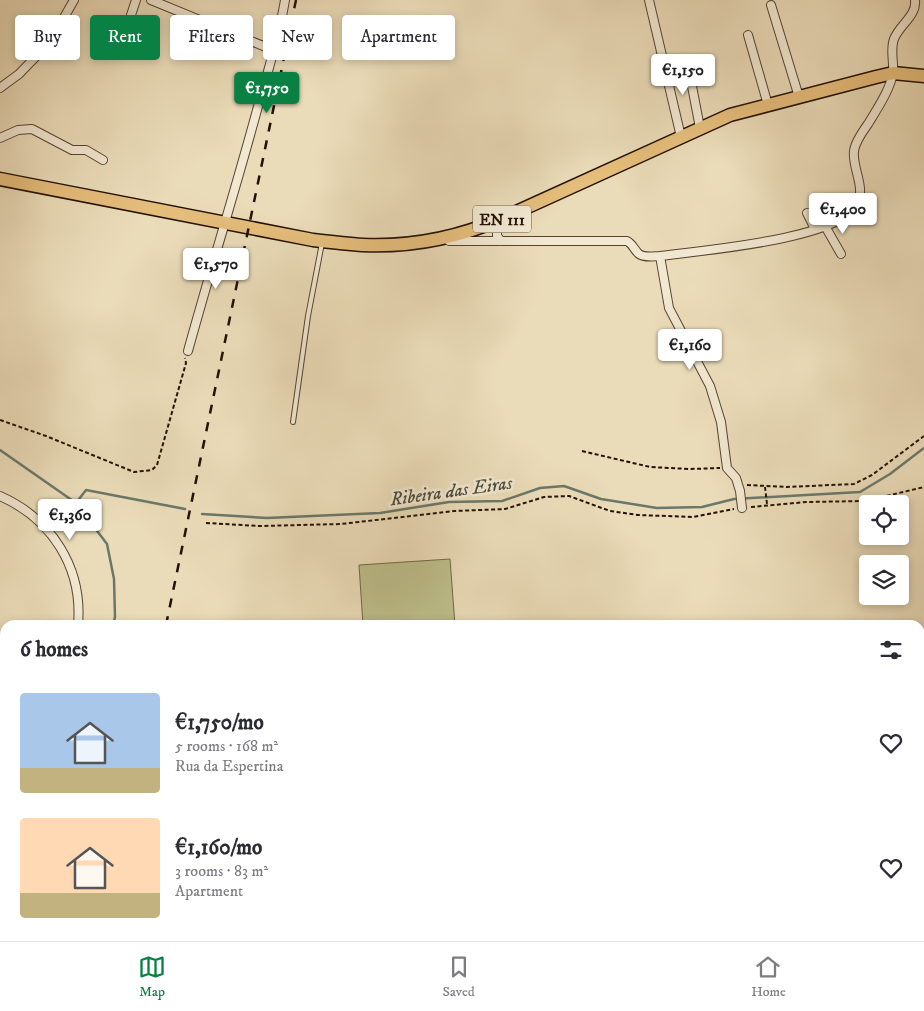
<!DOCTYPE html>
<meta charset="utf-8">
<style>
:root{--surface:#fff;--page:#f7f7f7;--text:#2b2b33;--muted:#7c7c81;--line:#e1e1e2;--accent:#0b8043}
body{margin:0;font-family:"IM FELL DW Pica",serif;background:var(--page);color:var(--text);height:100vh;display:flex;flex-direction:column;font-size:19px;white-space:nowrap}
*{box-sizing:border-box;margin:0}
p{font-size:16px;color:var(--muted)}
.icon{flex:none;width:28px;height:28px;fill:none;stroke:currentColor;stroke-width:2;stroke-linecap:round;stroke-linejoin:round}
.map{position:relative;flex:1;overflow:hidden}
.side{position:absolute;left:0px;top:620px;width:925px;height:321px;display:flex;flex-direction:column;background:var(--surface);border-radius:15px 15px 0 0;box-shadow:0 2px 8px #0003}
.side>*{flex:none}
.top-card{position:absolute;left:15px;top:15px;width:500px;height:45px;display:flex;gap:10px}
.controls{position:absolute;left:859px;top:495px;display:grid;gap:10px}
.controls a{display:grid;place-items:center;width:50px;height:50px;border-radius:5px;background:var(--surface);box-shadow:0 2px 8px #0003;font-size:25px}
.price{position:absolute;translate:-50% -42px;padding:0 11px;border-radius:5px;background:#fff;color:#222;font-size:16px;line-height:32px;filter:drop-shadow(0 1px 2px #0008)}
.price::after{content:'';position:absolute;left:50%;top:30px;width:15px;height:11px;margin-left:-8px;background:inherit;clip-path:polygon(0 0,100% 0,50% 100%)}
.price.selected{background:var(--accent);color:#fff}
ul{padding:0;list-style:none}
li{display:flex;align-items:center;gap:15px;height:125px;padding:0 20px}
li span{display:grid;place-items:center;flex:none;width:140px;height:100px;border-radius:5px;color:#555}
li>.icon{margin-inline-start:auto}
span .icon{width:60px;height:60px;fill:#fffc;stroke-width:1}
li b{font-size:21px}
h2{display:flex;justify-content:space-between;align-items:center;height:60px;padding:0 20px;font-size:21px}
.tag{padding:0 18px;border-radius:5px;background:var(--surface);box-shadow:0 2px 8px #0003;font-size:18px;line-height:45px}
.tag.selected{background:var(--accent);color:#fff}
.tab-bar{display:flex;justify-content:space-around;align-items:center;height:70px;border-top:1px solid var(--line);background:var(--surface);font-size:14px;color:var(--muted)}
.tab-bar a{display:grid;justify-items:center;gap:2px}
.tab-bar .selected{color:var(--accent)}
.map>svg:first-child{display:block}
.green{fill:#bdbf8b;stroke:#706847}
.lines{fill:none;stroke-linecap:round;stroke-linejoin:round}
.stream{stroke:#6a786a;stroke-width:2.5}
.lane-casing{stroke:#564430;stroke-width:6}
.street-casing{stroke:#564430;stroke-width:10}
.primary-casing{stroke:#241103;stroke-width:15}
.path{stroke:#241103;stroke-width:2;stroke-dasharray:4 2.5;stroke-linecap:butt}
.lane{stroke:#f2e8d2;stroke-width:4}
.street{stroke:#f2e8d2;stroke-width:8}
.primary{stroke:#e6be7c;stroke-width:12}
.rail{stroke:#241103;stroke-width:2.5;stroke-dasharray:9 9;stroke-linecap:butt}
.labels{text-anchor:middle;stroke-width:5;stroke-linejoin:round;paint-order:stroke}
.shield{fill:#f2e8d2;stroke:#625241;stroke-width:1}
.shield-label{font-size:16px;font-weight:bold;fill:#241103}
.water-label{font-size:19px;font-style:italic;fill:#4d4d3f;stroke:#f2e8d2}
</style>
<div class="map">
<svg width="924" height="941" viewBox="0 0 924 941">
<rect width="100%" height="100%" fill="#ebdcb9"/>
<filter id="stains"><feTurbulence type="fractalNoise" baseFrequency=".004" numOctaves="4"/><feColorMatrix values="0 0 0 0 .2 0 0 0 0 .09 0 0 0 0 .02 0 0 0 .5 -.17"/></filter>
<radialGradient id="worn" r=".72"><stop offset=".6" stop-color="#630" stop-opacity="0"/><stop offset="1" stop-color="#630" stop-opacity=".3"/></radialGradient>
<path class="green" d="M450,559L455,625H363L359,565Z"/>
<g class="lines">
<path class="stream" d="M0,450L76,503L107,544L114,579L115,617L113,625
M76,503L86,490L185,509
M202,514L267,518L380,513L449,502L502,501L540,488L564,486L601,499L657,508L702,507L734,499L860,492L890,474L924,448
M82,936L83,941"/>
<g class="lane-casing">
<path id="lane" d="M293,422L308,316L322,243"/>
</g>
<g class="street-casing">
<path id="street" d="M151,0L273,50
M649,0L681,137
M771,5L799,97
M130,18L136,0
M748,35L768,105
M687,60L700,128
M0,88L19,74L50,42L74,0
M0,138L18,130L32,129L72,150H86L103,160
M807,213L815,229
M501,219L497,228V236L501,241
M825,226L841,254
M449,241H627C633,244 634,250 639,254C644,258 654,256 660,256C697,251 845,239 858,203C865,185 852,168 854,151C855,142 863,131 868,124C877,109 890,90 893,73C894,61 890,50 894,39C900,24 917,16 915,0
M660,256L669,308L710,386L721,422L727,468L736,478L740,491L742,508
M188,351C210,271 235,191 257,110C267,74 279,37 285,0
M0,496C52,519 83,568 78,625
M920,861L924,856
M920,870L924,874
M47,936V941
M163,936L165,941
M889,941L891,936"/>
</g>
<g class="primary-casing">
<path id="primary" d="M0,179L313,240C330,242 347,244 363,245C411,247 457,238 501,219L730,115L876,77L893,73L924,76"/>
</g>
<path class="path" d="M0,420L46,436L134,472L152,470L157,465L186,363L185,358
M582,451L650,467L690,469L720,468
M747,485L787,487L854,484L872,475L924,436
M765,487L767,504
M751,507L806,502L865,501L924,487
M206,523L260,526L341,524L454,511L505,509L544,497L569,496L610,511L638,515L693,517L734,509
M0,792L5,800"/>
<use href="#lane" class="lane"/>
<use href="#street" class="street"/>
<use href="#primary" class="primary"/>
<path class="rail" d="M166,625L296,0
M142,936V941"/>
</g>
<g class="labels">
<rect class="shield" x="473" y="205.5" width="58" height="27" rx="4"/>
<g class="shield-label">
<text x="502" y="225">EN 111</text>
</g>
<g class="water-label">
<text transform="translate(451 490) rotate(-8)" y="7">Ribeira das Eiras</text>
</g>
</g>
<rect width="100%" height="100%" filter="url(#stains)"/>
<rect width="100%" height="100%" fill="url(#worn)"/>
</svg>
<div class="controls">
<a><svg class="icon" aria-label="locate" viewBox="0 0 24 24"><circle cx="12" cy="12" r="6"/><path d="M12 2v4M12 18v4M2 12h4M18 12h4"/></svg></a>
<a><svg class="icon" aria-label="layers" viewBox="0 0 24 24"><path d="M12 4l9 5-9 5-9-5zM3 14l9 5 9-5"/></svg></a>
</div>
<b class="price" style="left:683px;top:96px">€1,150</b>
<b class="price selected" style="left:267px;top:114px">€1,750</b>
<b class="price" style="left:843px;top:235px">€1,400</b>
<b class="price" style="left:216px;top:290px">€1,570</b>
<b class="price" style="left:690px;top:371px">€1,160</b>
<b class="price" style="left:70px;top:541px">€1,360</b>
<div class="top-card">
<a class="tag">Buy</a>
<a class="tag selected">Rent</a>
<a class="tag">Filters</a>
<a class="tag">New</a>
<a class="tag">Apartment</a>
</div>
<section class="side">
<h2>6 homes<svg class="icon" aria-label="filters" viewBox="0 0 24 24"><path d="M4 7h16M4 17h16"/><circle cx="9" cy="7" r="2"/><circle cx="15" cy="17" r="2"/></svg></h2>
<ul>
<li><span style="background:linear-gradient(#a9c7e8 75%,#c2b280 0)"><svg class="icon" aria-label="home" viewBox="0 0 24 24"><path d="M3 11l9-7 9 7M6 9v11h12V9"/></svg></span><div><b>€1,750/mo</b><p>5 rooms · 168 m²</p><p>Rua da Espertina</p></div><svg class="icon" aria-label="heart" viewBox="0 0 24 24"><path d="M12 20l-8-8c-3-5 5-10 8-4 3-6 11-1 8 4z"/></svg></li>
<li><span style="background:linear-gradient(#ffd9b3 75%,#c2b280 0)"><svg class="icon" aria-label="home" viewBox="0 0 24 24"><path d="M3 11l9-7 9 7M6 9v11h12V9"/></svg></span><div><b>€1,160/mo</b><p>3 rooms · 83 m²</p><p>Apartment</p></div><svg class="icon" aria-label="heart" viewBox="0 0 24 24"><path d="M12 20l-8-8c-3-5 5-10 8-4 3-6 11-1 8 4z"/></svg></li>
</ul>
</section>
</div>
<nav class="tab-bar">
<a class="selected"><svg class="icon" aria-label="map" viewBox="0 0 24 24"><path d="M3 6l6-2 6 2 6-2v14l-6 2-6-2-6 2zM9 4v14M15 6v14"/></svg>Map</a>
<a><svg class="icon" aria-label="saved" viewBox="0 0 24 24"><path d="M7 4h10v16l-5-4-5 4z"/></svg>Saved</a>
<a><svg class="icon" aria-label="home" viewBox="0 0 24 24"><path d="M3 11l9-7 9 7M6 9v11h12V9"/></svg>Home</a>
</nav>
